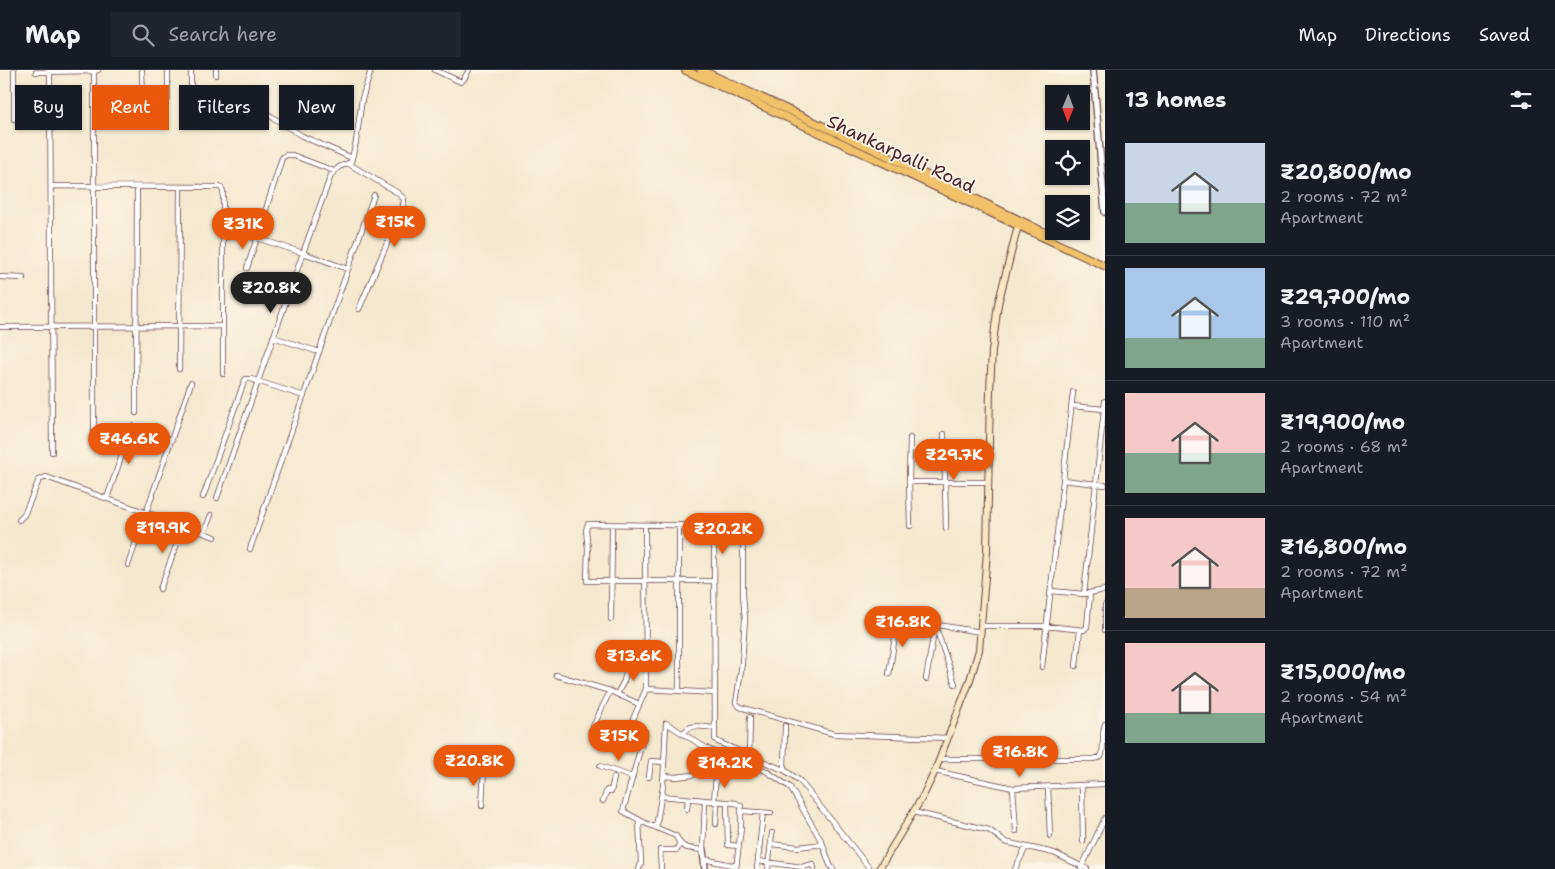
<!DOCTYPE html>
<meta charset="utf-8">
<style>
:root{--surface:#171b24;--page:#20242c;--text:#f1f3f6;--muted:#9ea1a6;--line:#363941;--accent:#ea580c}
body{margin:0;font-family:"Shantell Sans",sans-serif;background:var(--page);color:var(--text);height:100vh;display:flex;flex-direction:column;font-size:19px;white-space:nowrap}
*{box-sizing:border-box;margin:0}
p{font-size:16px;color:var(--muted)}
.icon{flex:none;width:28px;height:28px;fill:none;stroke:currentColor;stroke-width:2;stroke-linecap:round;stroke-linejoin:round}
.map{position:relative;flex:1;overflow:hidden}
.details{display:flex;flex-direction:column;background:var(--surface);width:450px}
.details>*{flex:none}
.hud{position:absolute;left:15px;top:15px;width:475px;height:45px;display:flex;gap:10px}
.needle{width:32px;rotate:181deg}
.controls{position:absolute;left:1045px;top:15px;display:grid;gap:10px}
.controls a{display:grid;place-items:center;width:45px;height:45px;border-radius:0px;background:var(--surface);box-shadow:0 1px 4px #0004;font-size:25px}
.price{position:absolute;translate:-50% -42px;padding:0 11px;border-radius:18px;background:var(--accent);color:#fff;font-size:16px;line-height:32px;filter:drop-shadow(0 1px 2px #0008)}
.price::after{content:'';position:absolute;left:50%;top:30px;width:15px;height:11px;margin-left:-8px;background:inherit;clip-path:polygon(0 0,100% 0,50% 100%)}
.price.on{background:#222;color:#fff}
ul{padding:0;list-style:none}
li{display:flex;align-items:center;gap:15px;height:125px;padding:0 20px}
li+li{border-top:1px solid var(--line)}
li span{display:grid;place-items:center;flex:none;width:140px;height:100px;border-radius:0px;color:#555}
li>.icon{margin-inline-start:auto}
span .icon{width:60px;height:60px;fill:#fffc;stroke-width:1}
li b{font-size:21px}
h2{display:flex;justify-content:space-between;align-items:center;height:60px;padding:0 20px;font-size:21px}
.pill{padding:0 18px;border-radius:0px;background:var(--surface);box-shadow:0 1px 4px #0004;font-size:18px;line-height:45px}
.pill.on{background:var(--accent);color:#fff}
header{display:flex;align-items:center;gap:30px;box-sizing:border-box;height:70px;padding:0 25px;background:var(--surface);border-bottom:1px solid var(--line)}
header strong{font-size:24px}
nav{display:flex;gap:28px;margin-inline-start:auto;font-size:18px}
.search{width:350px;height:45px;background:var(--page);display:flex;align-items:center;gap:12px;box-sizing:border-box;padding:0 18px;border-radius:0px;color:var(--muted);font-size:19px}
main{display:flex;flex:1;min-height:0}
.map>svg:first-child{display:block}
.lines{fill:none;stroke-linecap:round;stroke-linejoin:round}
.minor-casing{stroke:#643d44;stroke-width:6}
.tertiary-casing{stroke:#643d44;stroke-width:8}
.secondary-casing{stroke:#643d44;stroke-width:8}
.primary-casing{stroke:#643d44;stroke-width:9}
.minor{stroke:#fff;stroke-width:4.5}
.tertiary{stroke:#fff;stroke-width:5.5}
.secondary{stroke:#fae7c3;stroke-width:6}
.primary{stroke:#f2c26a;stroke-width:7}
.labels{text-anchor:middle;stroke-width:4;stroke-linejoin:round;paint-order:stroke}
.street-label{font-size:18px;fill:#4a1f2b;stroke:#fcf5e5}
</style>
<header>
<strong>Map</strong>
<div class="search"><svg class="icon" aria-label="search" viewBox="0 0 24 24"><circle cx="10" cy="10" r="6"/><path d="M15 15l6 6"/></svg>Search here</div>
<nav><a>Map</a><a>Directions</a><a>Saved</a></nav>
</header>
<main>
<div class="map">
<svg width="1105" height="799" viewBox="0 0 1105 799">
<rect width="100%" height="100%" fill="#fcf5e5"/>
<filter id="ink" filterUnits="userSpaceOnUse"><feTurbulence type="fractalNoise" baseFrequency=".02" numOctaves="2"/><feDisplacementMap in="SourceGraphic" scale="10" xChannelSelector="R" yChannelSelector="G"/><feConvolveMatrix kernelMatrix="1 2 1 2 8 2 1 2 1" color-interpolation-filters="sRGB"/></filter>
<filter id="wash" filterUnits="userSpaceOnUse"><feTurbulence type="fractalNoise" baseFrequency=".0096" numOctaves="4" result="noise"/><feDisplacementMap in="SourceGraphic" scale="20" xChannelSelector="R" yChannelSelector="G"/><feGaussianBlur stdDeviation="1.12" result="paint"/><feColorMatrix in="noise" values="0 0 0 0 0 0 0 0 0 0 0 0 0 0 0 0 0 1.4 0 .05"/><feComposite in="paint" operator="in"/></filter>
<g filter="url(#wash)">
<rect width="100%" height="100%" fill="#f4e9cf"/>
</g>
<g filter="url(#ink)">
<g class="lines">
<g class="minor-casing">
<path id="minor" d="M142,0L143,29
M191,0V27
M435,0L461,12L464,9L469,0
M50,1L52,382
M36,2L94,1L98,0
M216,5V0
M168,29V0
M269,45L302,66L352,88
M14,49V0
M349,94L398,123L404,129L403,136L359,239
M51,116L221,117L223,121V304
M247,198L257,168
M348,199L374,125
M0,207L23,208
M0,257L223,256
M273,267L319,282
M179,299L180,117
M1105,331L1084,524L1105,520
M1072,336L1104,339
M136,343L137,117
M944,364L946,458
M94,373V1
M1063,410L1105,415
M909,412L910,368
M203,427L244,312L246,309H251L304,326
M107,428L132,356L171,370
M217,428L303,183L257,168L282,88L286,85H292L334,101
M19,450L24,445L39,410L46,407L215,467
M910,456L909,412H988
M645,459L646,619L714,623
M679,459V621
M714,459L715,669L718,672L786,701L800,711L870,799
M204,463L211,445
M250,479L348,199L303,183L331,105L339,97L351,92L356,72L362,29L371,0
M128,495L191,313
M713,511H587L588,479L586,460L588,454L743,456V525L745,549L742,593L736,633L740,637L834,664L948,668
M160,519L184,455
M1051,521L1084,524
M1105,535V560
M882,546L981,562
M611,549L612,459
M935,555L955,614
M982,556H1046L1084,560L1087,557L1090,524
M1076,596L1080,560
M1042,597L1073,322
M889,604L898,548
M556,605L610,621L639,634
M926,609L935,556
M617,624L624,611L628,592
M591,661L610,621
M645,662L623,741L645,753L676,766C682,780 688,778 703,780L705,731
M683,664C690,652 702,657 714,658
M621,677L646,619
M749,685L750,647
M940,689H1093L1101,687C1105,676 1101,664 1105,654
M600,696L632,707
M784,700L785,656
M935,701L1013,718L1105,714
M664,706L676,707L693,705
M649,707L651,691L664,692
M1082,715L1083,771
M1048,717L1050,766
M1013,718L1016,761
M661,726L736,733L741,736V758L736,799
M603,731L607,720L611,721L614,708
M714,732L716,705
M727,733L728,775L739,776
M482,736L484,699
M687,739L688,729
M742,741L771,743
M913,742L989,760L1005,772L1054,783L1087,799
M639,750L641,794L639,799
M716,754L717,732
M656,757L663,716L666,653L706,678L723,687L744,691L766,701L790,717L822,772L830,795L833,799
M771,774L798,777L823,774
M704,789L736,796
M758,791L802,797
M802,797L813,794L814,799
M661,799L660,780H677L679,774
M757,799L763,743
M768,799L772,763
M1015,799L1026,777
M1081,799L1105,748"/>
</g>
<g class="tertiary-casing">
<path id="tertiary" d="M1093,0L1105,142
M703,780L705,799"/>
</g>
<g class="secondary-casing">
<path id="secondary" d="M879,799L923,726L935,701L969,613L979,580L987,482L990,320L992,281L998,234L1019,152"/>
</g>
<g class="primary-casing">
<path id="primary" d="M685,0L1105,196
M701,0L873,79L1048,164"/>
</g>
<use href="#minor" class="minor"/>
<use href="#tertiary" class="tertiary"/>
<use href="#secondary" class="secondary"/>
<use href="#primary" class="primary"/>
</g>
</g>
<g class="labels">
<g class="street-label">
<text transform="translate(901 84) rotate(25)" y="6">Shankarpalli Road</text>
</g>
</g>
</svg>
<div class="controls">
<a><svg class="needle" viewBox="-14 -14 28 28"><path d="M0-13l5 13h-10z" fill="#e53935"/><path d="M0 13l5-13h-10z" fill="#9ea1a6"/></svg></a>
<a><svg class="icon" aria-label="locate" viewBox="0 0 24 24"><circle cx="12" cy="12" r="6"/><path d="M12 2v4M12 18v4M2 12h4M18 12h4"/></svg></a>
<a><svg class="icon" aria-label="layers" viewBox="0 0 24 24"><path d="M12 4l9 5-9 5-9-5zM3 14l9 5 9-5"/></svg></a>
</div>
<b class="price" style="left:395px;top:178px">₹15K</b>
<b class="price" style="left:243px;top:180px">₹31K</b>
<b class="price on" style="left:271px;top:244px">₹20.8K</b>
<b class="price" style="left:129px;top:395px">₹46.6K</b>
<b class="price" style="left:954px;top:411px">₹29.7K</b>
<b class="price" style="left:163px;top:484px">₹19.9K</b>
<b class="price" style="left:723px;top:485px">₹20.2K</b>
<b class="price" style="left:903px;top:578px">₹16.8K</b>
<b class="price" style="left:634px;top:612px">₹13.6K</b>
<b class="price" style="left:619px;top:692px">₹15K</b>
<b class="price" style="left:1020px;top:708px">₹16.8K</b>
<b class="price" style="left:474px;top:717px">₹20.8K</b>
<b class="price" style="left:725px;top:719px">₹14.2K</b>
<div class="hud">
<a class="pill">Buy</a>
<a class="pill on">Rent</a>
<a class="pill">Filters</a>
<a class="pill">New</a>
</div>
</div>
<section class="details">
<h2>13 homes<svg class="icon" aria-label="filters" viewBox="0 0 24 24"><path d="M4 7h16M4 17h16"/><circle cx="9" cy="7" r="2"/><circle cx="15" cy="17" r="2"/></svg></h2>
<ul>
<li><span style="background:linear-gradient(#c9d6e8 60%,#7fa58c 0)"><svg class="icon" aria-label="home" viewBox="0 0 24 24"><path d="M3 11l9-7 9 7M6 9v11h12V9"/></svg></span><div><b>₹20,800/mo</b><p>2 rooms · 72 m²</p><p>Apartment</p></div></li>
<li><span style="background:linear-gradient(#a9c7e8 70%,#7fa58c 0)"><svg class="icon" aria-label="home" viewBox="0 0 24 24"><path d="M3 11l9-7 9 7M6 9v11h12V9"/></svg></span><div><b>₹29,700/mo</b><p>3 rooms · 110 m²</p><p>Apartment</p></div></li>
<li><span style="background:linear-gradient(#f6c9c9 60%,#7fa58c 0)"><svg class="icon" aria-label="home" viewBox="0 0 24 24"><path d="M3 11l9-7 9 7M6 9v11h12V9"/></svg></span><div><b>₹19,900/mo</b><p>2 rooms · 68 m²</p><p>Apartment</p></div></li>
<li><span style="background:linear-gradient(#f6c9c9 70%,#b9a48a 0)"><svg class="icon" aria-label="home" viewBox="0 0 24 24"><path d="M3 11l9-7 9 7M6 9v11h12V9"/></svg></span><div><b>₹16,800/mo</b><p>2 rooms · 72 m²</p><p>Apartment</p></div></li>
<li><span style="background:linear-gradient(#f6c9c9 70%,#7fa58c 0)"><svg class="icon" aria-label="home" viewBox="0 0 24 24"><path d="M3 11l9-7 9 7M6 9v11h12V9"/></svg></span><div><b>₹15,000/mo</b><p>2 rooms · 54 m²</p><p>Apartment</p></div></li>
</ul>
</section>
</main>
